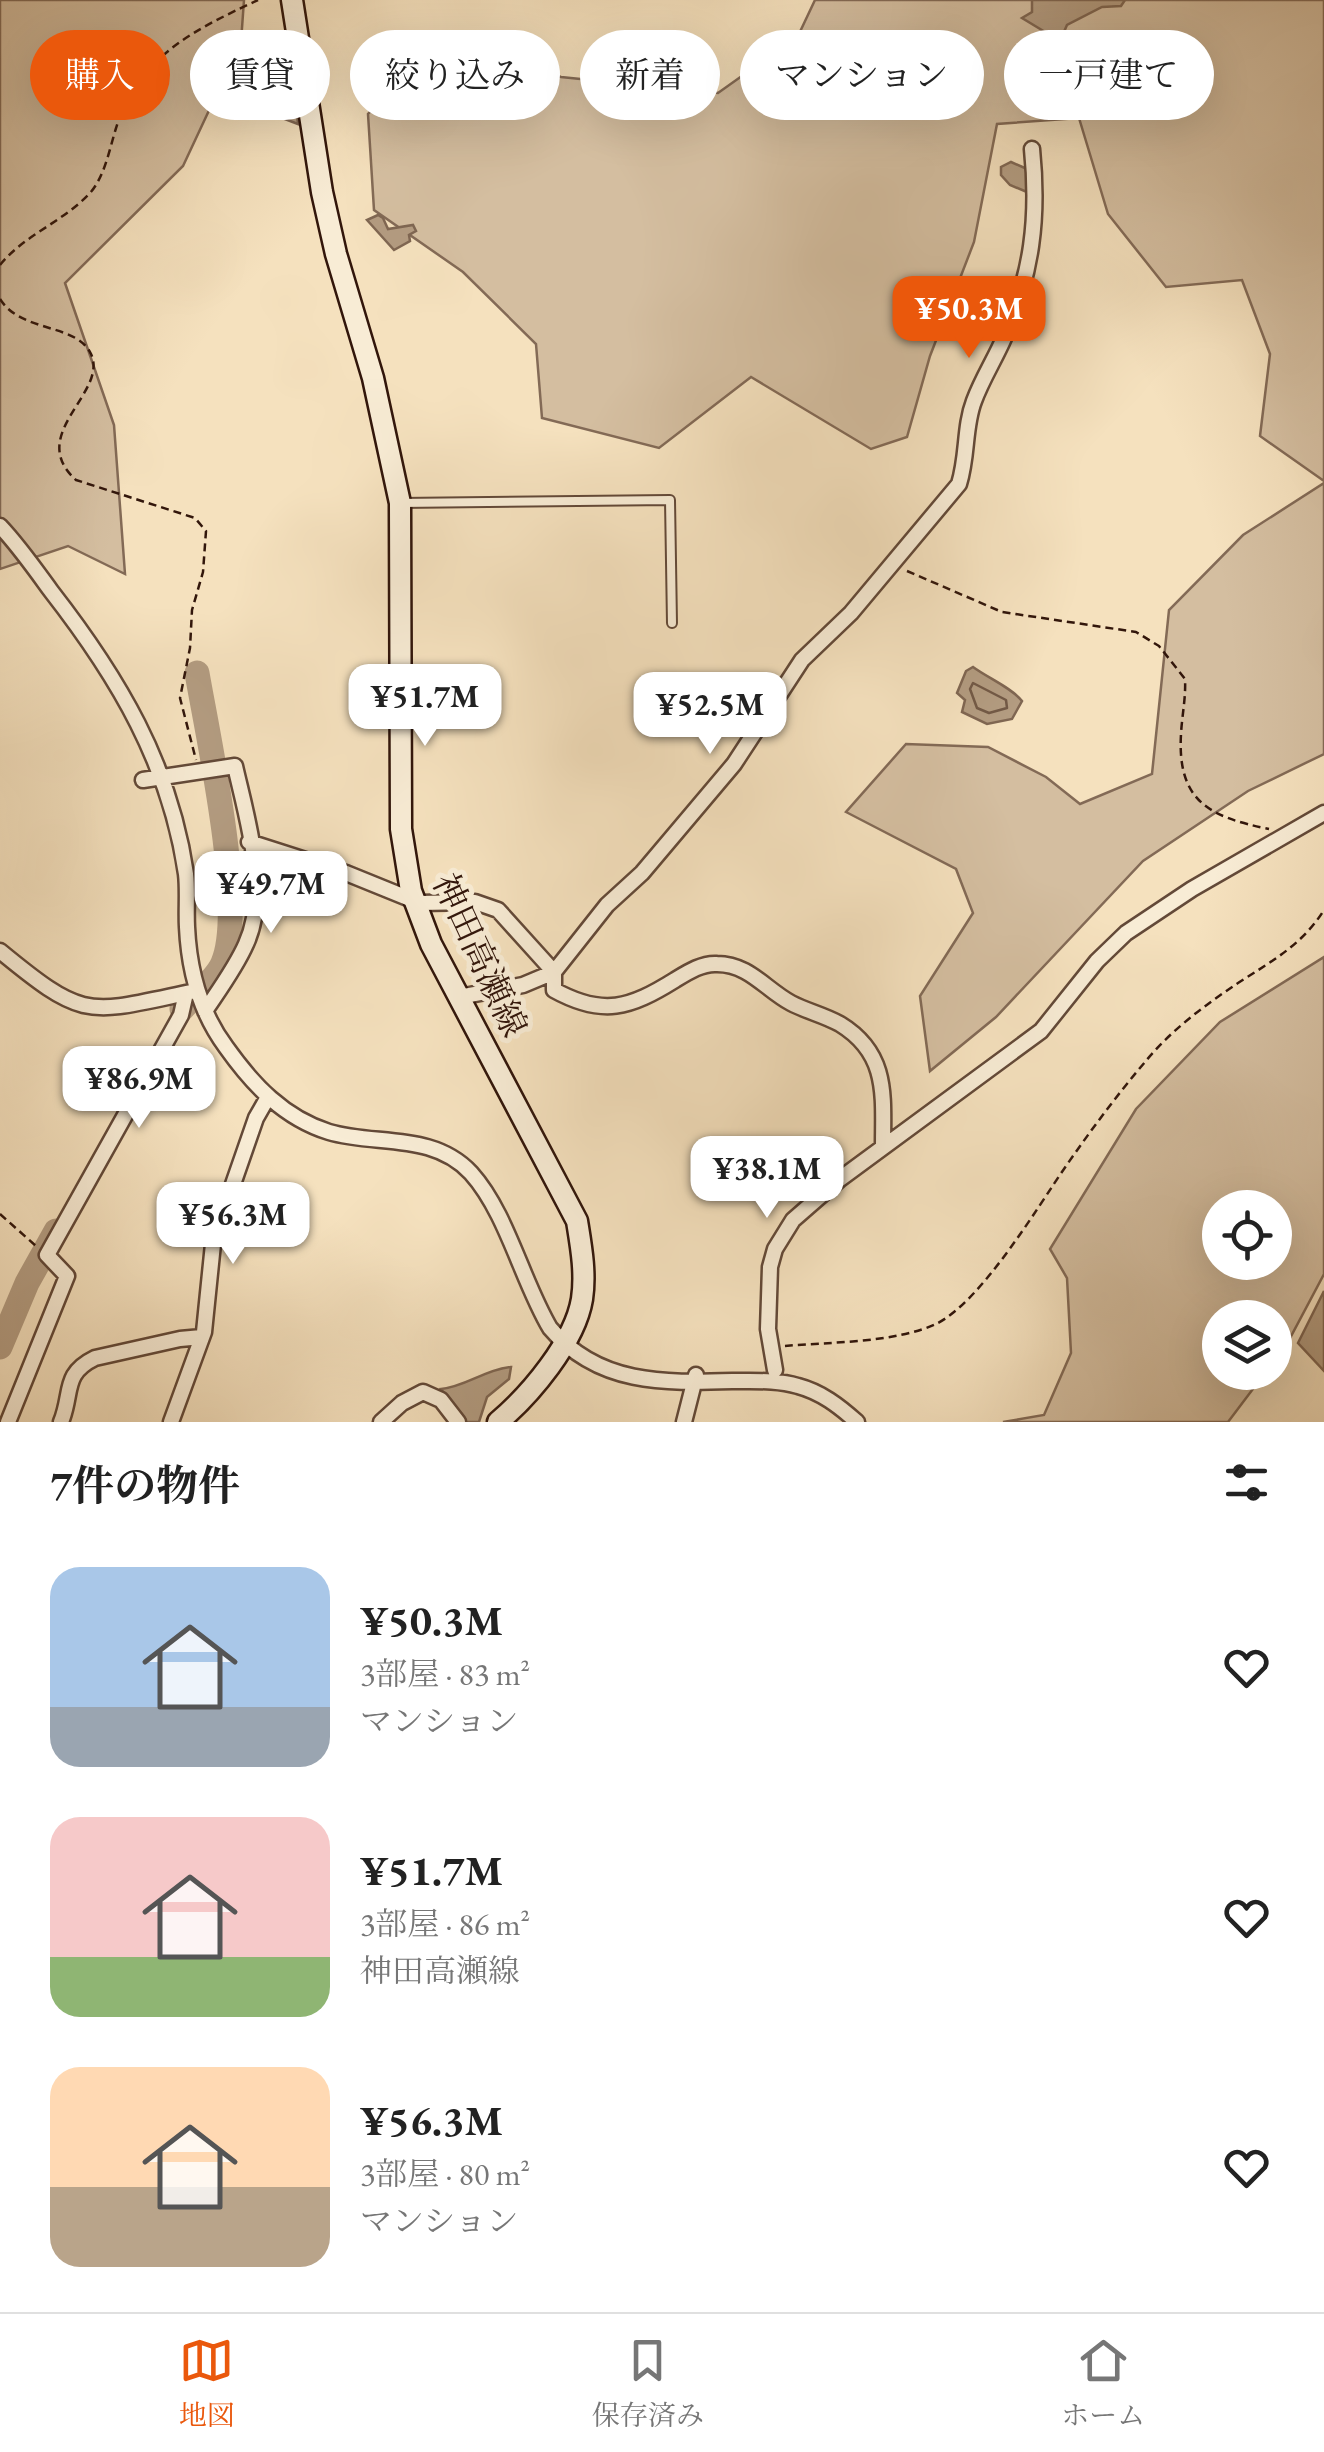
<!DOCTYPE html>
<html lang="ja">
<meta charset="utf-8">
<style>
:root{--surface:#fff;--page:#f6f6f6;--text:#222;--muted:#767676;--line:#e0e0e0;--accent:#ea580c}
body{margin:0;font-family:"EB Garamond","Noto Serif JP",serif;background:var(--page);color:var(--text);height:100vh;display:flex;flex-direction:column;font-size:38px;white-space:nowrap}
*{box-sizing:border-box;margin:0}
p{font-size:32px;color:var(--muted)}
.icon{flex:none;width:55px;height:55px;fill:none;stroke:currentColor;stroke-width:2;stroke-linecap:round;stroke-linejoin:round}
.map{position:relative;height:1422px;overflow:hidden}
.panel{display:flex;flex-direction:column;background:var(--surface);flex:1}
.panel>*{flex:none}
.top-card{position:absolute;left:30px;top:30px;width:1265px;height:90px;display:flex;gap:20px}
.tools{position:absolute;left:1202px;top:1190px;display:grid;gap:20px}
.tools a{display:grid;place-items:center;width:90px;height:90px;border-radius:50%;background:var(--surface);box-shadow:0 10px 40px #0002;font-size:50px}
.price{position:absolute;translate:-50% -85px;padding:0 22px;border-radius:20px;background:#fff;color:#222;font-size:32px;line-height:65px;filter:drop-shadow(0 2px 5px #0008)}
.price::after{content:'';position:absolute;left:50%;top:60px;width:30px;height:22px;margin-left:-15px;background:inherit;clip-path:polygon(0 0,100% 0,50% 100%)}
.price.on{background:var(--accent);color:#fff}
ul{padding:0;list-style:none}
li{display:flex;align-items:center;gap:30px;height:250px;padding:0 50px}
li span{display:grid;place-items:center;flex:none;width:280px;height:200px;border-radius:30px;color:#555}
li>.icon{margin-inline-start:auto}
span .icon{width:120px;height:120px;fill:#fffc;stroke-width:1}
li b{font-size:42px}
h2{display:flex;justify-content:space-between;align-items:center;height:120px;padding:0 50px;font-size:42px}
.tag{padding:0 35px;border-radius:45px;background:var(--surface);box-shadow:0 10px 40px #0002;font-size:35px;line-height:90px}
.tag.on{background:var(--accent);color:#fff}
.dock{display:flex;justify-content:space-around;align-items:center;height:140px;border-top:2px solid var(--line);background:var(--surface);font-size:28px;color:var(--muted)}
.dock a{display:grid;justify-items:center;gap:5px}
.dock .on{color:var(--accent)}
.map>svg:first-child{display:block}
.green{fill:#d4bea0;stroke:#836a56;stroke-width:2.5;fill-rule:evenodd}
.water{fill:#b39c81;stroke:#7f6652;stroke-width:2.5}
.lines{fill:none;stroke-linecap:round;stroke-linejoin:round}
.shore{stroke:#725946;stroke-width:2.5}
.river{stroke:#b39c81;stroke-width:25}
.lane-casing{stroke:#634938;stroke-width:12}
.street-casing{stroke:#634938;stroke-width:19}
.secondary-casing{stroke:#32160b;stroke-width:25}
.path{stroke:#32160b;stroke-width:2.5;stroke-dasharray:8 5;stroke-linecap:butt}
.lane{stroke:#f8ecd5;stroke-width:8}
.street{stroke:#f8ecd5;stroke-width:14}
.secondary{stroke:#f8ecd5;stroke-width:20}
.labels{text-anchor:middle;stroke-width:10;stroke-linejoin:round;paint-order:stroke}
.street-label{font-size:35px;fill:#32160b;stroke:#f8ecd5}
</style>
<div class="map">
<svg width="1324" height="1422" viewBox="0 0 1324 1422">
<rect width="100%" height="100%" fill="#f5e1be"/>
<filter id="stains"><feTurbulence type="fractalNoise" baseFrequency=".002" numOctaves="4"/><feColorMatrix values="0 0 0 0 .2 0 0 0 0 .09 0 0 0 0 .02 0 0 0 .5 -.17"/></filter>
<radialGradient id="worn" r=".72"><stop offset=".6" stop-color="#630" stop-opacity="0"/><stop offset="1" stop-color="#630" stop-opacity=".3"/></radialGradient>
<path class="green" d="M0,0H244L241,42L183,166L65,283L114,425L125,574L68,546L0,569Z
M815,0H1324V481L1260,436L1270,354L1242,280L1166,287L1108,214L1079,118L997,124L974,242L930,356L907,437L871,449L751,377L659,448L542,418L536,344L463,272L374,210L368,114L443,35L561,77L718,93L798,36Z
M1324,483V754L1248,791L1143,861L996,1017L930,1071L920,996L973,913L956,869L846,812L906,744L988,747L1046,777L1080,804L1152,774L1169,610L1243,535Z
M1324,957V1274L1289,1340L1275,1359V1318H1220V1372L1265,1373L1228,1422H1003L1044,1415L1071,1353L1067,1278L1050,1249L1136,1109L1220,1022ZM1220,1208H1275V1262H1220Z"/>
<path class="water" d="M1032,0H1125L1121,6L1102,7L1067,25L1060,41L1022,18L1032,12Z
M276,82L290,85L295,95L298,124L274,115L266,106V89Z
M1011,162L1027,169L1030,185L1027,192L1010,185L1001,175V167Z
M378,215L383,218L388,229L413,225L416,231L409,235L410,241L394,250L367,220Z
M973,667C988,678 1012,688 1022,701L1012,719L987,724L962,712L965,700L957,693L966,671Z
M1324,1291V1371L1298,1343Z
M511,1367L509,1379L487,1397L479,1422H465L441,1389C465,1387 486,1369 511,1367Z"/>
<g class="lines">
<path class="shore" d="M973,683L1006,700L1007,708L989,713L977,708L970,689Z"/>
<path class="river" d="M182,1009C194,996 216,980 223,963C246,909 208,737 197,673
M0,1347L27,1283L56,1231"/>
<g class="lane-casing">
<path id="lane" d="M400,503L670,500L672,623"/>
</g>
<g class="street-casing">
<path id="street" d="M0,526C19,546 35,569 51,591C118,677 170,764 186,874C188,891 186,910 187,927C189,971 200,1012 226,1047C253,1085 284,1118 329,1132C376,1146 433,1132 471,1173C507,1213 522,1281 550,1328C599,1386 666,1383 736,1381C757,1381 778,1380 798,1386C821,1392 839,1406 857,1422
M143,780L235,766C247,819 270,892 246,944C236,967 219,990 205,1011
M249,842L346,873L420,903L475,902L498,910L554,972V990C603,1017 630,1008 675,980C688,972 702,963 717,964C749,964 765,989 791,1003C806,1011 824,1015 840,1024C889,1054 883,1096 883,1147
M0,951C85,1021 87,1014 191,992
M459,997L523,985L554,972L607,905L642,873L734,764L802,660L851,613L959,484C968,455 964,427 974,401C982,379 995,359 1004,338C1032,274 1039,218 1032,149
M775,1370L768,1329L770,1267L775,1249L793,1220L840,1179L1041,1031L1097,961L1126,933L1192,889L1324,813
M8,1422L67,1276L47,1255L181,1015L186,993
M61,1422C73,1393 62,1374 95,1358L180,1339L202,1337
M171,1422L204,1332L213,1244L223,1213L256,1118L268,1097
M381,1422L402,1403L423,1392L441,1400L458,1422
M684,1422L696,1375"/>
</g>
<g class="secondary-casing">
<path id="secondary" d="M292,0L322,192L336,254L373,378L400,503L401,829L411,891L431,944L577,1221C581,1246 586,1273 582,1299C575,1342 530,1395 498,1422"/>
</g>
<path class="path" d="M0,265C24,235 63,222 90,193C106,175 110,145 118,122C143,54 196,29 258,0
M0,299C21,333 77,323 91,354C109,393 25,434 76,480L195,518L206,531L203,572L192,610L190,648L180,698L196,760
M907,571L1002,612L1136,632L1159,646L1185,679C1186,698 1182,715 1181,734C1177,802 1210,817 1269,829
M0,1214L36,1246
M785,1346C830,1342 894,1343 936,1324C981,1302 1037,1208 1066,1166C1091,1130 1117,1095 1145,1062C1170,1031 1205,1005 1238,983C1272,961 1302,945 1324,910"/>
<use href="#lane" class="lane"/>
<use href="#street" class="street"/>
<use href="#secondary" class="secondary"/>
</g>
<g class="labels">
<g class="street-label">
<text transform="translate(480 955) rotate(65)" y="12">神田高瀬線</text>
</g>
</g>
<rect width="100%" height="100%" filter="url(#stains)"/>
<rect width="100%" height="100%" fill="url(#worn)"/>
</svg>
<div class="tools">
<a><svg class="icon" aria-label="locate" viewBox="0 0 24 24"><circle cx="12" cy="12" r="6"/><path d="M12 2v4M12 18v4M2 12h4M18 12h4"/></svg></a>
<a><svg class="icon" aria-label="layers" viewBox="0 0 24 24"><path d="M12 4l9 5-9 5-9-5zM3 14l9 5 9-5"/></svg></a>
</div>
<b class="price on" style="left:969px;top:361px">¥50.3M</b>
<b class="price" style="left:425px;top:749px">¥51.7M</b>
<b class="price" style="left:710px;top:757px">¥52.5M</b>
<b class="price" style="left:271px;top:936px">¥49.7M</b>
<b class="price" style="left:139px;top:1131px">¥86.9M</b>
<b class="price" style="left:767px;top:1221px">¥38.1M</b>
<b class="price" style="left:233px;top:1267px">¥56.3M</b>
<div class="top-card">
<a class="tag on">購入</a>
<a class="tag">賃貸</a>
<a class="tag">絞り込み</a>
<a class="tag">新着</a>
<a class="tag">マンション</a>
<a class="tag">一戸建て</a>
</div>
</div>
<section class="panel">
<h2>7件の物件<svg class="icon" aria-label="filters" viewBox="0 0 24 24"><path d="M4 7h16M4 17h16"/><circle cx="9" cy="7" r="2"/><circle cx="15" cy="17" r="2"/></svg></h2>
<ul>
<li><span style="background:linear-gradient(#a9c7e8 70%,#9aa5b1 0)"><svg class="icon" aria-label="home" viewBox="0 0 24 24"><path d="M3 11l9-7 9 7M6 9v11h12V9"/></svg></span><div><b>¥50.3M</b><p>3部屋 · 83 m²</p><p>マンション</p></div><svg class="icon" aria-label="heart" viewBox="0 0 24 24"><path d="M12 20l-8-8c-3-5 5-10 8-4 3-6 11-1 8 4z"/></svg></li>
<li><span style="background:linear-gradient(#f6c9c9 70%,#8fb573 0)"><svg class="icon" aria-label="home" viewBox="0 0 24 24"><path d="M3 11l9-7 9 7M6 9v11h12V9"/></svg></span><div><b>¥51.7M</b><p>3部屋 · 86 m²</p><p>神田高瀬線</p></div><svg class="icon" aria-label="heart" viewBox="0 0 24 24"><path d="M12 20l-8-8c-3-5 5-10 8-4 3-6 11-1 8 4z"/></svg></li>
<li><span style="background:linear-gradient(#ffd9b3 60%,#b9a48a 0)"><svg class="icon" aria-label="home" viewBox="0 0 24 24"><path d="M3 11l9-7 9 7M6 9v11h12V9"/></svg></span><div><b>¥56.3M</b><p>3部屋 · 80 m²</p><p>マンション</p></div><svg class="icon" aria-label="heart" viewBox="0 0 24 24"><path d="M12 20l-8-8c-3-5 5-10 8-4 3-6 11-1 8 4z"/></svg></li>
</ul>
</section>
<nav class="dock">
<a class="on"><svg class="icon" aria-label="map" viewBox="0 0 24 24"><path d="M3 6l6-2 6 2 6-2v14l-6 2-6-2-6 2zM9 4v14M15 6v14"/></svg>地図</a>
<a><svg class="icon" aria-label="saved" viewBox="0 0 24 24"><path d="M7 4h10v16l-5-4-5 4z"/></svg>保存済み</a>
<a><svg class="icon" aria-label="home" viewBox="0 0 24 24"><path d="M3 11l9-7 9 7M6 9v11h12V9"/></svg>ホーム</a>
</nav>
